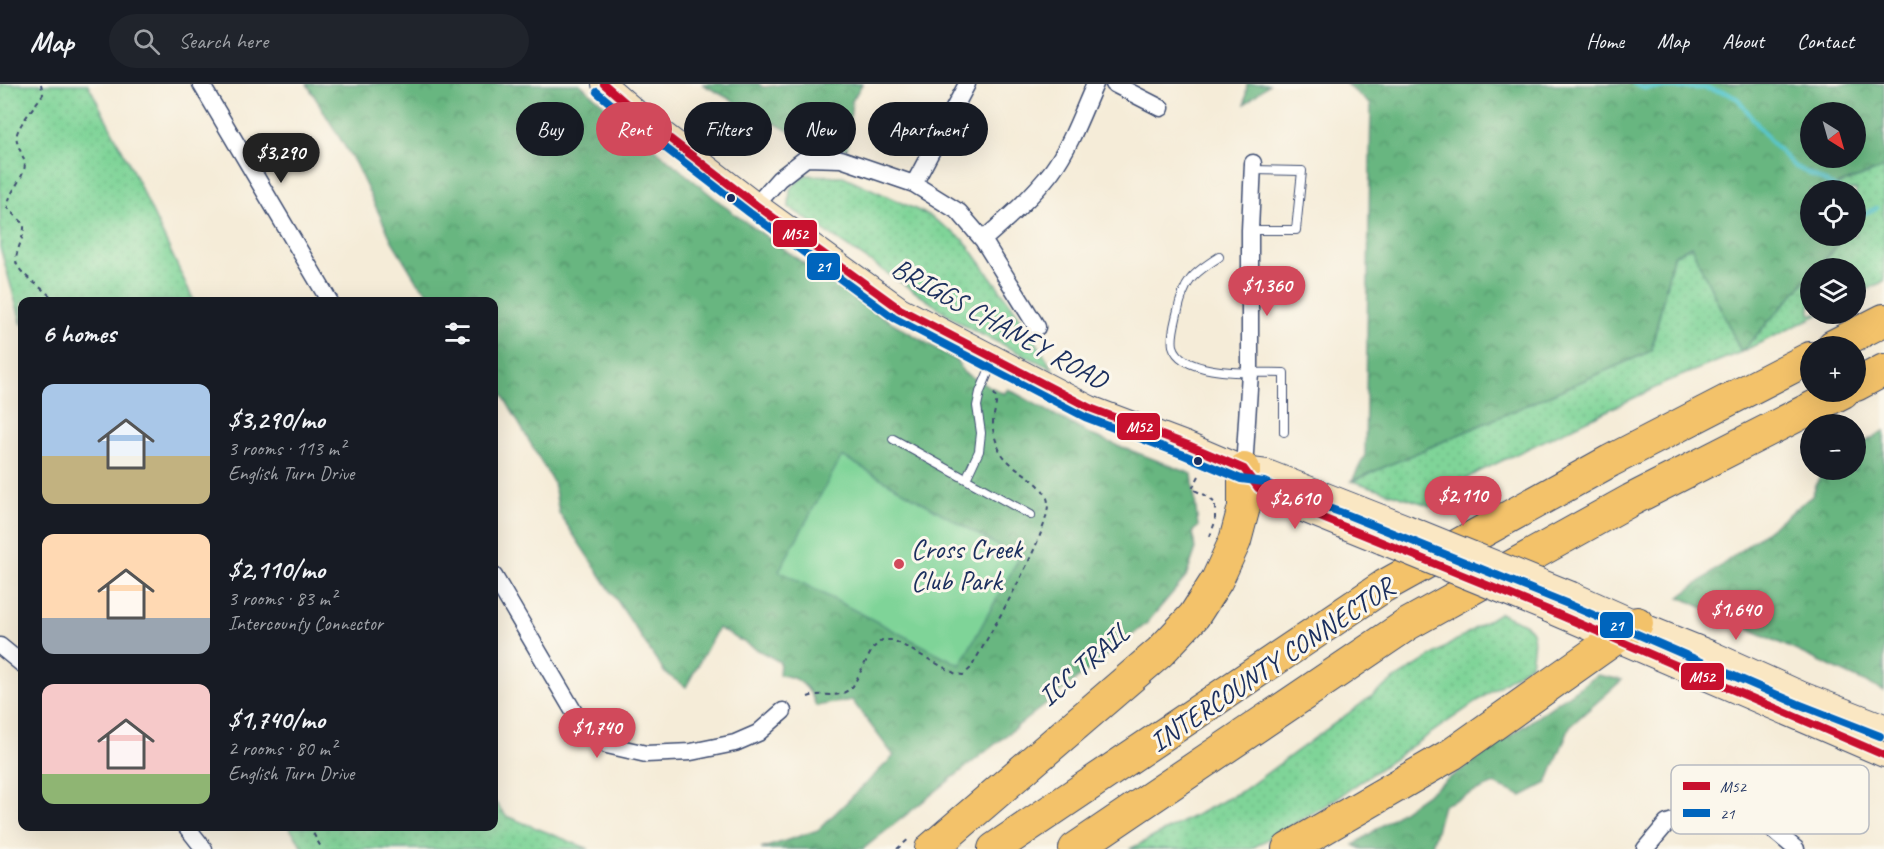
<!DOCTYPE html>
<meta charset="utf-8">
<style>
:root{--surface:#171b24;--page:#20242c;--text:#f1f3f6;--muted:#9ea1a6;--line:#363941;--accent:#d1495b}
body{margin:0;font-family:Caveat,sans-serif;background:var(--page);color:var(--text);height:100vh;display:flex;flex-direction:column;font-size:22px;white-space:nowrap}
*{box-sizing:border-box;margin:0}
p{font-size:20px;color:var(--muted)}
.icon{flex:none;width:33px;height:33px;fill:none;stroke:currentColor;stroke-width:2;stroke-linecap:round;stroke-linejoin:round}
.map{position:relative;flex:1;overflow:hidden}
.sheet{position:absolute;left:18px;top:213px;width:480px;height:534px;display:flex;flex-direction:column;background:var(--surface);border-radius:12px;box-shadow:0 6px 24px #0002}
.sheet>*{flex:none}
.hud{position:absolute;left:516px;top:18px;width:570px;height:54px;display:flex;gap:12px}
.needle{width:39px;rotate:143deg}
.tools{position:absolute;left:1800px;top:18px;display:grid;gap:12px}
.tools a{display:grid;place-items:center;width:66px;height:66px;border-radius:50%;background:var(--surface);box-shadow:0 6px 24px #0002;font-size:30px}
.price{position:absolute;translate:-50% -51px;padding:0 14px;border-radius:21px;background:var(--accent);color:#fff;font-size:20px;line-height:39px;filter:drop-shadow(0 2px 3px #0008)}
.price::after{content:'';position:absolute;left:50%;top:36px;width:18px;height:14px;margin-left:-9px;background:inherit;clip-path:polygon(0 0,100% 0,50% 100%)}
.price.selected{background:#222;color:#fff}
ul{padding:0;list-style:none}
li{display:flex;align-items:center;gap:18px;height:150px;padding:0 24px}
li span{display:grid;place-items:center;flex:none;width:168px;height:120px;border-radius:12px;color:#555}
li>.icon{margin-inline-start:auto}
span .icon{width:72px;height:72px;fill:#fffc;stroke-width:1}
li b{font-size:26px}
h2{display:flex;justify-content:space-between;align-items:center;height:72px;padding:0 24px;font-size:26px}
.tag{padding:0 21px;border-radius:27px;background:var(--surface);box-shadow:0 6px 24px #0002;font-size:21px;line-height:54px}
.tag.selected{background:var(--accent);color:#fff}
header{display:flex;align-items:center;gap:36px;box-sizing:border-box;height:84px;padding:0 30px;background:var(--surface);border-bottom:2px solid var(--line)}
header strong{font-size:28px}
nav{display:flex;gap:33px;margin-inline-start:auto;font-size:21px}
.search{width:420px;height:54px;background:var(--page);display:flex;align-items:center;gap:15px;box-sizing:border-box;padding:0 21px;border-radius:33px;color:var(--muted);font-size:22px}
.map>svg:first-child{display:block}
.grass{fill:url(#grass-dots);stroke:#4d827b;stroke-width:1.5}
.forest{fill:url(#forest-crowns);stroke:#41726f;stroke-width:1.5;fill-rule:evenodd}
.pitch{fill:#7fd498;stroke:#4d827b;stroke-width:1.5}
.lines{fill:none;stroke-linecap:round;stroke-linejoin:round}
.stream{stroke:#59c7cd;stroke-width:4.5}
.service-casing{stroke:#3c4b70;stroke-width:10}
.minor-casing{stroke:#3c4b70;stroke-width:19}
.secondary-casing{stroke:#3c4b70;stroke-width:26}
.motorway-casing{stroke:#3c4b70;stroke-width:34}
.path{stroke:#3c4b70;stroke-width:2;stroke-dasharray:4.5 4.5;stroke-linecap:butt}
.service{stroke:#fff;stroke-width:8}
.minor{stroke:#fff;stroke-width:16}
.secondary{stroke:#fae7c3;stroke-width:24}
.motorway{stroke:#f3c26a;stroke-width:32}
.secondary-bridge-casing{stroke:#3c4b70;stroke-width:26;stroke-linecap:butt}
.secondary-bridge{stroke:#fae7c3;stroke-width:24}
.bus-1-casing{stroke:#fbf7ec;stroke-width:12}
.bus-2-casing{stroke:#fbf7ec;stroke-width:12}
.bus-1{stroke:#c8102e;stroke-width:8}
.bus-2{stroke:#0065bd;stroke-width:8}
.bus-dot{fill:#1b2f5e;stroke:#fbf7ec;stroke-width:2}
.poi-dot{fill:#d1495b;stroke:#fbf7ec;stroke-width:2}
.labels{text-anchor:middle;stroke-width:6;stroke-linejoin:round;paint-order:stroke}
.street-label{font-size:28px;fill:#1b2f5e;stroke:#fbf7ec}
.poi-label{font-size:28px;fill:#1b2f5e;stroke:#fbf7ec;text-anchor:start}
.key{fill:#fbf7ec;stroke:#b8bbc1;stroke-width:1.5}
.key-label{font-size:16px;fill:#1b2f5e}
.line-badge{stroke:#fbf7ec;stroke-width:2}
.badge-label{font-size:16px;text-anchor:middle;font-weight:bold;fill:#fff}
</style>
<header>
<strong>Map</strong>
<div class="search"><svg class="icon" aria-label="search" viewBox="0 0 24 24"><circle cx="10" cy="10" r="6"/><path d="M15 15l6 6"/></svg>Search here</div>
<nav><a>Home</a><a>Map</a><a>About</a><a>Contact</a></nav>
</header>
<div class="map">
<svg width="1884" height="765" viewBox="0 0 1884 765">
<defs>
<pattern id="grass-dots" width="8" height="8" patternUnits="userSpaceOnUse" patternTransform="scale(1.5)"><rect width="8" height="8" fill="#7fd498"/><path d="M2 2h.1M6 6h.1" fill="none" stroke="#6db685" stroke-width="1.8" stroke-linecap="round"/></pattern>
<pattern id="forest-crowns" width="20" height="18" patternUnits="userSpaceOnUse" patternTransform="scale(1.5)"><rect width="20" height="18" fill="#67b680"/><path d="M2 6a3 3 0 1 1 6 0M12 15a3 3 0 1 1 6 0" fill="none" stroke="#54946c"/></pattern>
</defs>
<rect width="100%" height="100%" fill="#fbf7ec"/>
<filter id="ink" filterUnits="userSpaceOnUse"><feTurbulence type="fractalNoise" baseFrequency=".0167" numOctaves="2"/><feDisplacementMap in="SourceGraphic" scale="12" xChannelSelector="R" yChannelSelector="G"/><feConvolveMatrix kernelMatrix="1 2 1 2 8 2 1 2 1" color-interpolation-filters="sRGB"/></filter>
<filter id="wash" filterUnits="userSpaceOnUse"><feTurbulence type="fractalNoise" baseFrequency=".008" numOctaves="4" result="noise"/><feDisplacementMap in="SourceGraphic" scale="24" xChannelSelector="R" yChannelSelector="G"/><feGaussianBlur stdDeviation="1.35" result="paint"/><feColorMatrix in="noise" values="0 0 0 0 0 0 0 0 0 0 0 0 0 0 0 0 0 1.4 0 .05"/><feComposite in="paint" operator="in"/></filter>
<g filter="url(#wash)">
<rect width="100%" height="100%" fill="#f5ecd8"/>
<path class="grass" d="M0,0H88L129,79L194,217L22,218V241L0,163Z
M1884,84V197L1856,212V184H1817L1842,157L1838,152H1856V106H1823Z
M805,91L843,92L928,131L964,156L1025,240L1053,285L970,245L789,123L790,105Z
M1692,162L1741,268L1810,192V230H1820L1741,268L1678,293L1472,391L1431,422L1352,397L1651,267L1673,172Z
M1499,529C1535,545 1537,540 1531,580L1328,720L1251,765H1130L1244,706L1395,595Z
M494,717L506,732L589,765H304L289,743L494,742Z"/>
<path class="forest" d="M307,0H580L645,57L733,129L861,220L957,277L964,289L1004,310L1008,305L1091,351L1192,390L1198,443L1193,447L1195,467L1186,493L1146,540L863,765H761L818,746L894,672L852,616L816,622C810,603 799,592 779,591L780,578L718,544L686,603L665,589L559,429L554,400L494,296V218L436,217L416,196L392,157L355,79Z
M702,0H758L763,3L789,0H862L852,17L847,65L809,58Z
M1247,0H1269L1245,20Z
M1346,0H1884V84L1823,106H1810V111L1803,114L1810,122V152H1838L1842,156L1817,184H1810V192L1741,268L1691,162L1673,172L1651,267L1352,397L1365,371L1371,21ZM1856,28V74H1810V28Z
M1884,347V607L1680,513L1812,412L1822,386H1856V363Z
M1597,591L1622,596L1570,642L1547,699L1522,712L1494,700L1443,721L1431,765H1361L1354,761Z"/>
<path class="pitch" d="M842,372L1019,474L960,581L779,487Z"/>
<g class="lines">
<path class="stream" d="M1634,0L1644,4H1704L1727,9L1738,15L1770,57L1794,82L1841,106
M1856,122L1861,131L1877,124"/>
</g>
</g>
<g filter="url(#ink)">
<g class="lines">
<g class="service-casing">
<path id="service" d="M1250,146H1296L1302,87L1253,86
M1219,173C1192,190 1184,197 1177,230C1175,239 1171,252 1173,262C1182,294 1258,288 1284,289V348
M893,355L1031,431
M966,395L979,367L981,349L977,322L980,308L993,277"/>
</g>
<g class="minor-casing">
<path id="minor" d="M201,0L330,218
M1114,0L1161,24
M914,100L967,0
M756,121L779,95L806,74L841,75L914,100L959,128L983,156L1037,243
M983,156C1008,134 1032,113 1052,87C1071,61 1082,29 1095,0
M1244,385L1250,288V146L1253,79
M494,492L581,640L607,661L646,670L691,668L735,659L758,649L783,627
M0,562L22,580
M186,742L204,765
M1645,765L1667,739L1707,726L1741,729L1766,740L1796,765"/>
</g>
<g class="secondary-casing">
<path id="secondary" d="M604,0L643,34L756,121L900,225L1090,324L1188,361L1244,385L1267,388L1407,443
M1244,385L1258,404L1281,417L1382,458
M1572,510L1637,539L1711,569L1802,610L1884,642
M1548,526L1884,671"/>
</g>
<g class="motorway-casing">
<path id="motorway" d="M1833,262L1884,236
M1856,301L1884,286
M931,765L1160,568L1194,532L1217,496L1235,457L1244,423V385
M994,765L1384,502L1610,377L1810,274
M1075,765L1408,540L1631,416L1843,308
M1288,765L1452,670L1637,539"/>
</g>
<path class="path" d="M41,0L43,10C37,19 18,42 17,50C14,62 28,74 24,86C20,99 7,111 8,124L24,140C25,153 16,165 16,177C17,190 47,206 56,218
M1199,392L1192,405L1205,411L1215,419V438L1209,455
M808,613C825,607 839,617 853,602L873,564L882,556H893L956,590L963,591L971,584C986,555 1057,440 1047,414C1038,392 1009,386 999,365C996,357 992,347 993,339C993,328 1000,317 993,308
M309,742L322,765
M897,765L910,754"/>
<use href="#service" class="service"/>
<use href="#minor" class="minor"/>
<use href="#secondary" class="secondary"/>
<use href="#motorway" class="motorway"/>
<g class="secondary-bridge-casing">
<path id="secondary-bridge" d="M1407,443L1572,510
M1382,458L1548,526"/>
</g>
<use href="#secondary-bridge" class="secondary-bridge"/>
<g class="bus-1-casing">
<path id="bus-1" d="M604,0L643,34L756,121L900,225L1090,324L1188,361L1244,385L1258,404L1281,417L1548,526L1884,671"/>
</g>
<g class="bus-2-casing">
<path id="bus-2" d="M597,8L637,42L750,129L894,234L1085,333L1184,371L1241,395L1264,398L1295,412L1348,431L1568,520L1798,620L1880,652"/>
</g>
<use href="#bus-1" class="bus-1"/>
<use href="#bus-2" class="bus-2"/>
</g>
</g>
<g class="bus-dot">
<circle cx="731" cy="114" r="5"/>
<circle cx="1198" cy="377" r="5"/>
</g>
<circle class="poi-dot" cx="899" cy="480" r="6"/>
<g class="labels">
<g class="street-label">
<text transform="translate(1000 239) rotate(29)" y="10">BRIGGS CHANEY ROAD</text>
<text transform="translate(1083 580) rotate(-41)" y="10">ICC TRAIL</text>
<text transform="translate(1271 580) rotate(-34)" y="10">INTERCOUNTY CONNECTOR</text>
</g>
<g class="poi-label">
<text x="911" y="474">Cross Creek<tspan x="911" dy="32">Club Park</tspan></text>
</g>
</g>
<rect x="1671" y="681" width="198" height="69" rx="9" class="key"/>
<rect x="1683" y="698" width="27" height="8" fill="#c8102e"/>
<rect x="1683" y="725" width="27" height="8" fill="#0065bd"/>
<g class="key-label">
<text x="1720" y="708">M52</text>
<text x="1720" y="735">21</text>
</g>
<g class="line-badge">
<rect x="772" y="135" width="46" height="29" rx="6" fill="#c8102e"/>
<rect x="806" y="168" width="35" height="29" rx="6" fill="#0065bd"/>
<rect x="1116" y="328" width="45" height="29" rx="6" fill="#c8102e"/>
<rect x="1599" y="527" width="35" height="28" rx="6" fill="#0065bd"/>
<rect x="1680" y="578" width="45" height="29" rx="6" fill="#c8102e"/>
</g>
<g class="badge-label">
<text x="795" y="155">M52</text>
<text x="823" y="188">21</text>
<text x="1139" y="348">M52</text>
<text x="1616" y="547">21</text>
<text x="1702" y="598">M52</text>
</g>
</svg>
<div class="tools">
<a><svg class="needle" viewBox="-14 -14 28 28"><path d="M0-13l5 13h-10z" fill="#e53935"/><path d="M0 13l5-13h-10z" fill="#9ea1a6"/></svg></a>
<a><svg class="icon" aria-label="locate" viewBox="0 0 24 24"><circle cx="12" cy="12" r="6"/><path d="M12 2v4M12 18v4M2 12h4M18 12h4"/></svg></a>
<a><svg class="icon" aria-label="layers" viewBox="0 0 24 24"><path d="M12 4l9 5-9 5-9-5zM3 14l9 5 9-5"/></svg></a>
<a>+</a>
<a>−</a>
</div>
<b class="price selected" style="left:281px;top:100px">$3,290</b>
<b class="price" style="left:1267px;top:233px">$1,360</b>
<b class="price" style="left:1463px;top:443px">$2,110</b>
<b class="price" style="left:1295px;top:446px">$2,610</b>
<b class="price" style="left:1736px;top:557px">$1,640</b>
<b class="price" style="left:597px;top:675px">$1,740</b>
<div class="hud">
<a class="tag">Buy</a>
<a class="tag selected">Rent</a>
<a class="tag">Filters</a>
<a class="tag">New</a>
<a class="tag">Apartment</a>
</div>
<section class="sheet">
<h2>6 homes<svg class="icon" aria-label="filters" viewBox="0 0 24 24"><path d="M4 7h16M4 17h16"/><circle cx="9" cy="7" r="2"/><circle cx="15" cy="17" r="2"/></svg></h2>
<ul>
<li><span style="background:linear-gradient(#a9c7e8 60%,#c2b280 0)"><svg class="icon" aria-label="home" viewBox="0 0 24 24"><path d="M3 11l9-7 9 7M6 9v11h12V9"/></svg></span><div><b>$3,290/mo</b><p>3 rooms · 113 m²</p><p>English Turn Drive</p></div></li>
<li><span style="background:linear-gradient(#ffd9b3 70%,#9aa5b1 0)"><svg class="icon" aria-label="home" viewBox="0 0 24 24"><path d="M3 11l9-7 9 7M6 9v11h12V9"/></svg></span><div><b>$2,110/mo</b><p>3 rooms · 83 m²</p><p>Intercounty Connector</p></div></li>
<li><span style="background:linear-gradient(#f6c9c9 75%,#8fb573 0)"><svg class="icon" aria-label="home" viewBox="0 0 24 24"><path d="M3 11l9-7 9 7M6 9v11h12V9"/></svg></span><div><b>$1,740/mo</b><p>2 rooms · 80 m²</p><p>English Turn Drive</p></div></li>
</ul>
</section>
</div>
